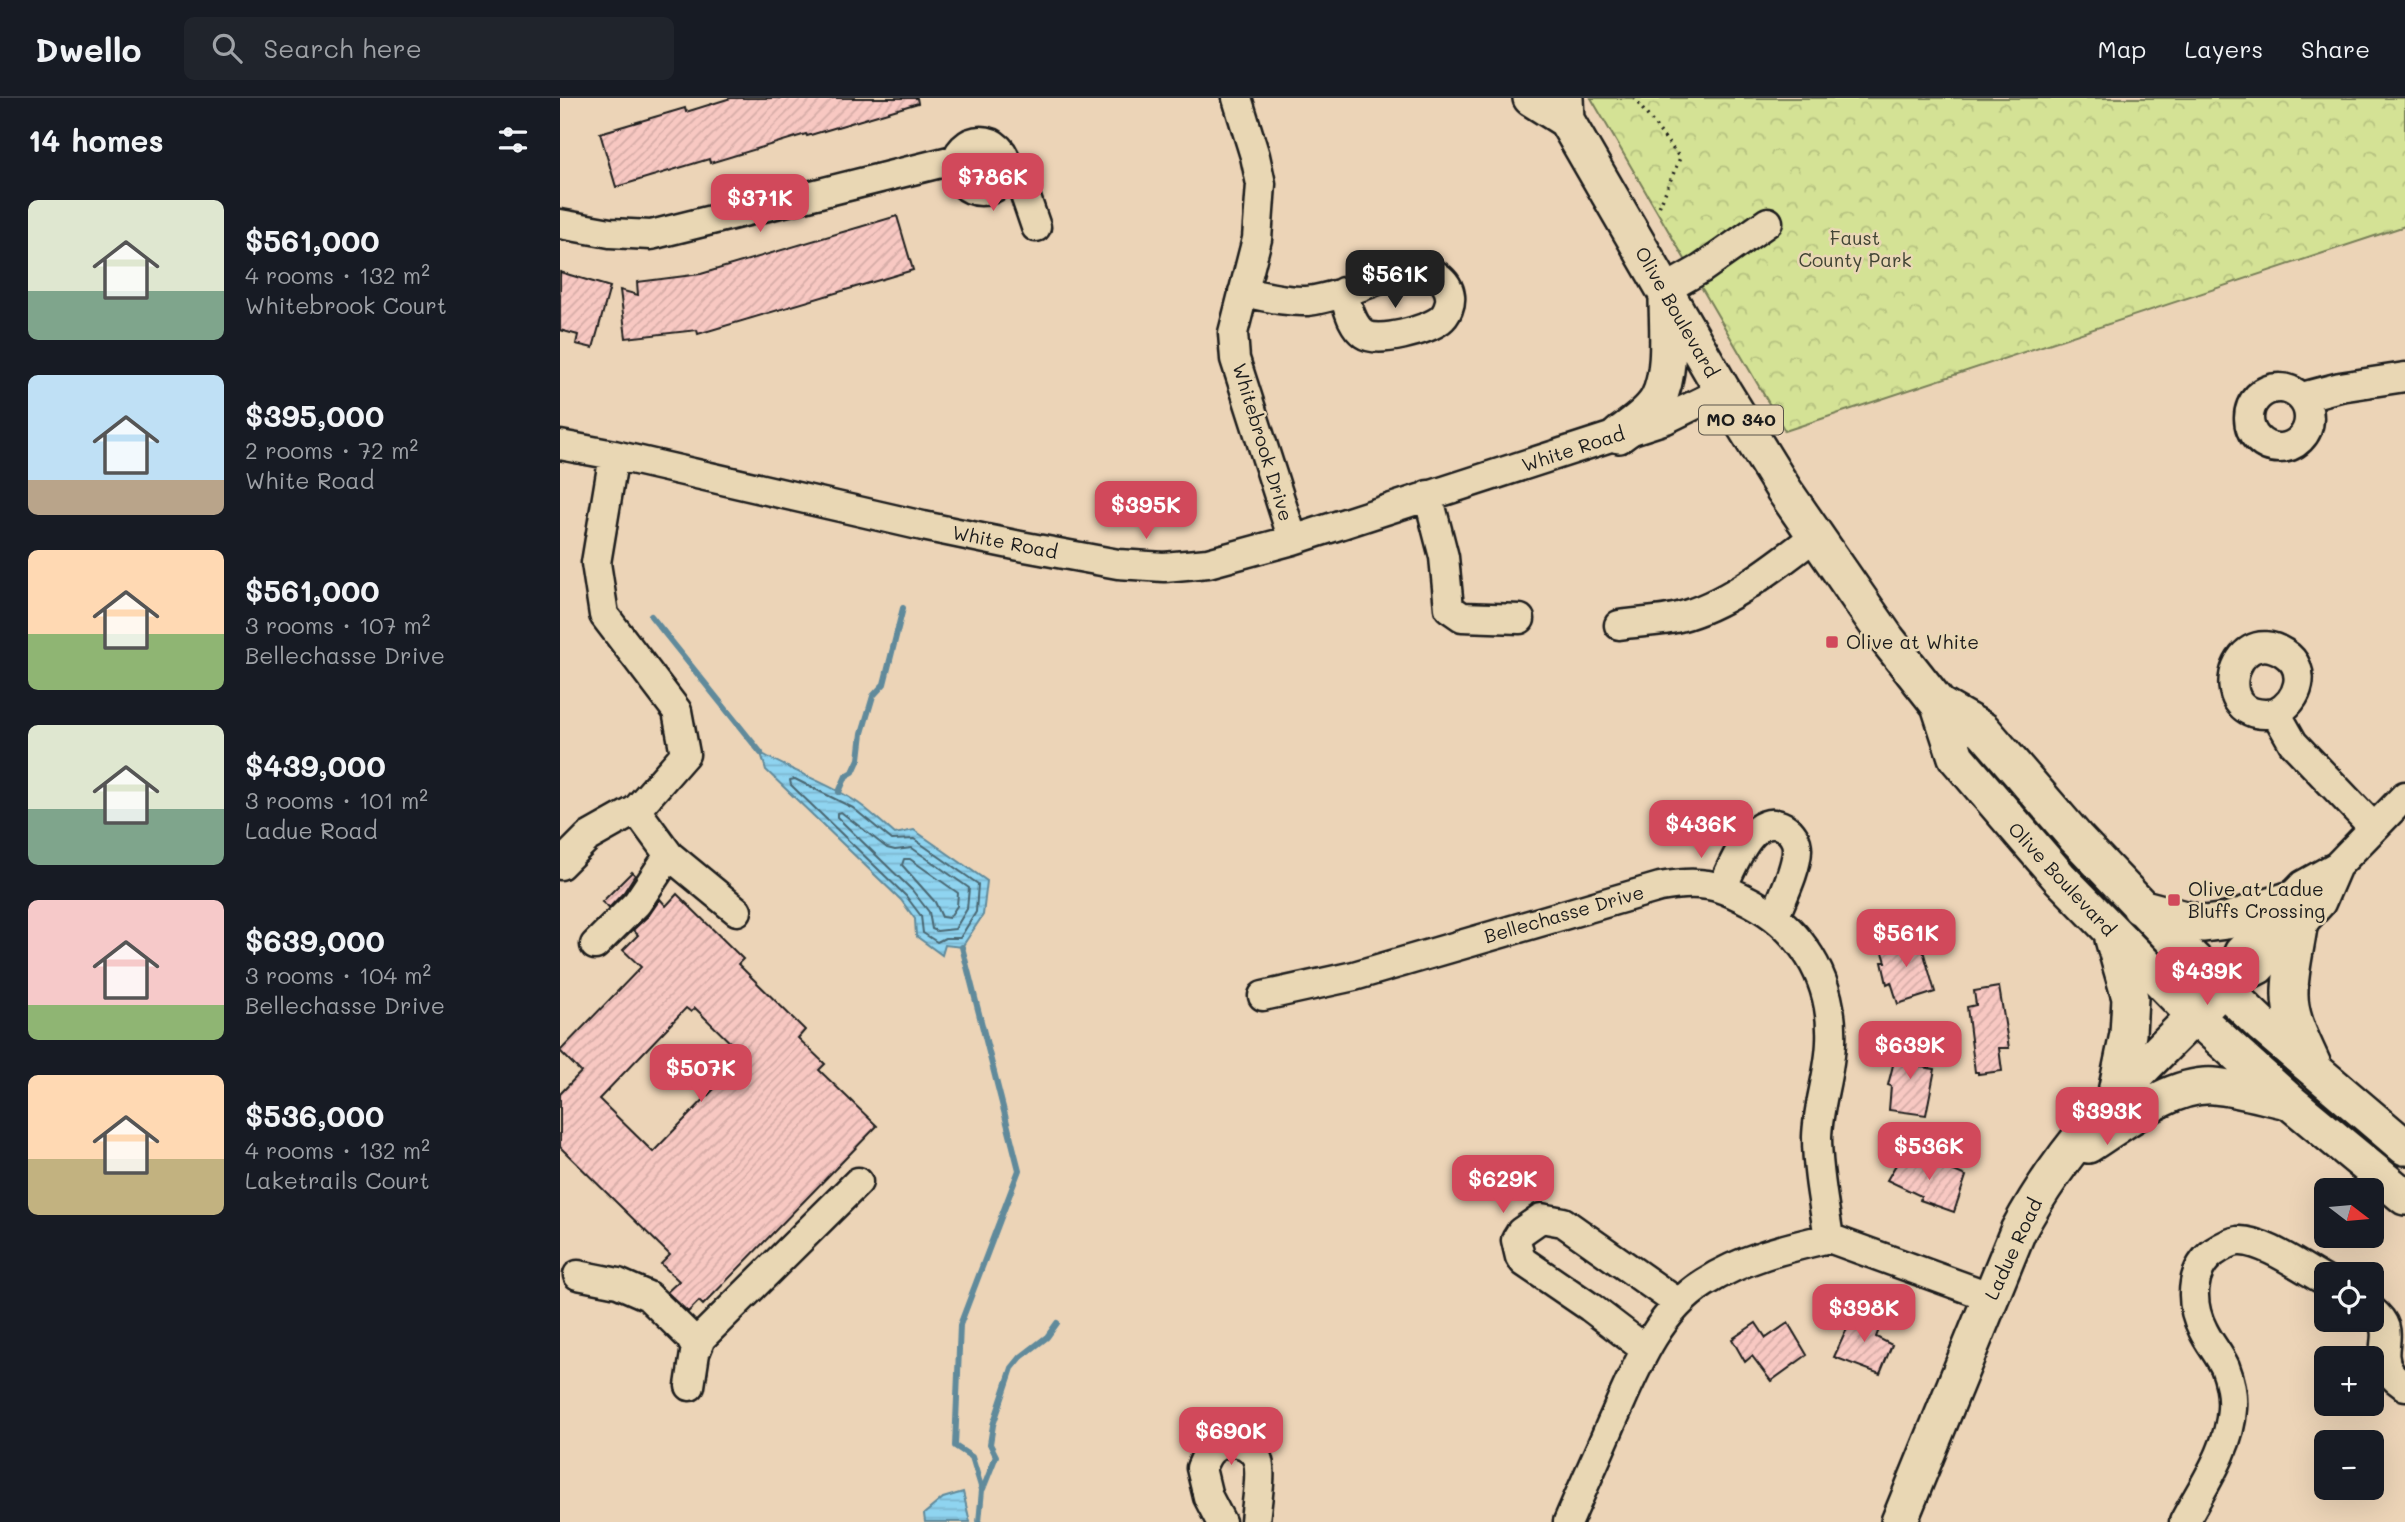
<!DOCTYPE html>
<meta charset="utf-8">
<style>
:root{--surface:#171b24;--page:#20242c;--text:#f1f3f6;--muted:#9ea1a6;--line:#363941;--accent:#d1495b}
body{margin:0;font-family:Mali,sans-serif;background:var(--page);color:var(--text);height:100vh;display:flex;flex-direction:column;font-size:26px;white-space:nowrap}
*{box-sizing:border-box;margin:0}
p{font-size:23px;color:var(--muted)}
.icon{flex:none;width:38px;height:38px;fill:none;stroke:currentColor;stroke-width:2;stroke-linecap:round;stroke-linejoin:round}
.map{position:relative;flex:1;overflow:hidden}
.details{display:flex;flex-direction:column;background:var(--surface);width:560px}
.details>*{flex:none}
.needle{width:46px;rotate:106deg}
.controls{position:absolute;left:1754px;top:1080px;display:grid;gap:14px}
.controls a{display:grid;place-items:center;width:70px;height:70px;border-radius:10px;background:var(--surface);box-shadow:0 7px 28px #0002;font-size:35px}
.price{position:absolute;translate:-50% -60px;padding:0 16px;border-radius:14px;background:var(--accent);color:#fff;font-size:23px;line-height:46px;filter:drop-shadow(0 2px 4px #0008)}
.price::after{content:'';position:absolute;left:50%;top:42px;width:21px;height:16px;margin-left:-10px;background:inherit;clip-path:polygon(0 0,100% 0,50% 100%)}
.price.current{background:#222;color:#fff}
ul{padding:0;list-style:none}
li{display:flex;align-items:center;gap:21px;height:175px;padding:0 28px}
li span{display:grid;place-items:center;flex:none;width:196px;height:140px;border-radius:10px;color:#555}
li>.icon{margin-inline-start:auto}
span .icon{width:84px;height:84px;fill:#fffc;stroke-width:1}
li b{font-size:30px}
h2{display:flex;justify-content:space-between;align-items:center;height:84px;padding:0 28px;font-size:30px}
header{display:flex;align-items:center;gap:42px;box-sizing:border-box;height:98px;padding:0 35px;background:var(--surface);border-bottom:2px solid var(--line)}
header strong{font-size:33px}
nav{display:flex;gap:38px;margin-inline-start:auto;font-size:24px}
.search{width:490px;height:63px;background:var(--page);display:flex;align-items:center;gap:18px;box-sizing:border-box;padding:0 24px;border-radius:10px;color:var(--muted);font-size:26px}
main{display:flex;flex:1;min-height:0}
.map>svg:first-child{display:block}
.park{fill:url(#park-crowns);stroke:#787f58;stroke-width:2}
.water{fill:url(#water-rules);stroke:#618a9b;stroke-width:2}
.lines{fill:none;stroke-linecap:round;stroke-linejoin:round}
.shore{stroke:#4a6671;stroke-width:2}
.stream{stroke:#618a9b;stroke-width:6}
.building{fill:url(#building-hatch);stroke:#1c1c1c;stroke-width:2;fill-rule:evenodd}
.minor-casing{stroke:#1c1c1c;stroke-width:33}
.major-casing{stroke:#1c1c1c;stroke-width:40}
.path{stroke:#1c1c1c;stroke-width:3.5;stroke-dasharray:2 5;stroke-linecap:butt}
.minor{stroke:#e9d7b4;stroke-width:28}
.major{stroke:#e9d7b4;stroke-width:35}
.poi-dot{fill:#d1495b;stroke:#e9d7b4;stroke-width:2.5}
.labels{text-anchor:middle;stroke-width:5;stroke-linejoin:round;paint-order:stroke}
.shield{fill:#e9d7b4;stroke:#5a544a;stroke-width:2}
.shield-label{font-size:18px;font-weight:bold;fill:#1c1c1c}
.park-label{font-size:19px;fill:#414434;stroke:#e9d7b4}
.street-label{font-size:19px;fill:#1c1c1c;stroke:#e9d7b4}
.poi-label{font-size:19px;fill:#1c1c1c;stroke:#e9d7b4;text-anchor:start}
</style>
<header>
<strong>Dwello</strong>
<div class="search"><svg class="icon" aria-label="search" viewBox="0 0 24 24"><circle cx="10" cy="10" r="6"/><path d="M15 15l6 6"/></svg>Search here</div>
<nav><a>Map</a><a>Layers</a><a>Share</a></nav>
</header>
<main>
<section class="details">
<h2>14 homes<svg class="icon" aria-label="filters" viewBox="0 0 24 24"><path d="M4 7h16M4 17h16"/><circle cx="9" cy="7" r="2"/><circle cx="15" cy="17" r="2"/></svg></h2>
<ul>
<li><span style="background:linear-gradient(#dfe7d0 65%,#7fa58c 0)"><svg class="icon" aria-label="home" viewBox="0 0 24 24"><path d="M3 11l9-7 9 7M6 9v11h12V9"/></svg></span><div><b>$561,000</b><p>4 rooms · 132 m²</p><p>Whitebrook Court</p></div></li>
<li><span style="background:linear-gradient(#bfe0f5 75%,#b9a48a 0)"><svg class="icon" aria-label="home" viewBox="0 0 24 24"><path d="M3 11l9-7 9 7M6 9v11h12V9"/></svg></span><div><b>$395,000</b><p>2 rooms · 72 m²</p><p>White Road</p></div></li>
<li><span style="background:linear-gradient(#ffd9b3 60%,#8fb573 0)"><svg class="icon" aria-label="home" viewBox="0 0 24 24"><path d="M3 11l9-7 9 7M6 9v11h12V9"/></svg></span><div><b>$561,000</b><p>3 rooms · 107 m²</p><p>Bellechasse Drive</p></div></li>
<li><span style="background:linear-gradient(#dfe7d0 60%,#7fa58c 0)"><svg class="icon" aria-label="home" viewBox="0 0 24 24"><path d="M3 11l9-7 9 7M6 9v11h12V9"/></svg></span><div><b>$439,000</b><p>3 rooms · 101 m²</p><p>Ladue Road</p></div></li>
<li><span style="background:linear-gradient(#f6c9c9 75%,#8fb573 0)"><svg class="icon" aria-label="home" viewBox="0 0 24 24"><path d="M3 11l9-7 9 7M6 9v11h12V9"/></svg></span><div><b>$639,000</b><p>3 rooms · 104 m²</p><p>Bellechasse Drive</p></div></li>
<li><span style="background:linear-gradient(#ffd9b3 60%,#c2b280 0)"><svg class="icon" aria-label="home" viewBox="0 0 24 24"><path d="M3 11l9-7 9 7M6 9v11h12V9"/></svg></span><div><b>$536,000</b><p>4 rooms · 132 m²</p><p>Laketrails Court</p></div></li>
</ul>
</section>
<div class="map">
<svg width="1845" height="1424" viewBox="0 0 1845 1424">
<defs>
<pattern id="park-crowns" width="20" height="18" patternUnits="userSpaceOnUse" patternTransform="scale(1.75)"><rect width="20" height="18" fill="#d4e295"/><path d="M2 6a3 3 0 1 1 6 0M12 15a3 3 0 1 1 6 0" fill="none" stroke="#b5c180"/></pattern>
<pattern id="water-rules" width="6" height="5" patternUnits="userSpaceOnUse" patternTransform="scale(1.75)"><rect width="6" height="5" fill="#8fd4f0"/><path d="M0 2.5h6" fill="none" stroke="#7bb5cd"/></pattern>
<pattern id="building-hatch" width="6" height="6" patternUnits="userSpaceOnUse" patternTransform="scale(1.75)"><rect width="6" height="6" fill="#f8c8c2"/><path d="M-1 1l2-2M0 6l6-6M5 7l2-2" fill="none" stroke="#d4aba6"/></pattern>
</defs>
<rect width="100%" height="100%" fill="#ecd4b7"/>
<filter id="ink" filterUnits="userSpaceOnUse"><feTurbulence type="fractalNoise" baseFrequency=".0143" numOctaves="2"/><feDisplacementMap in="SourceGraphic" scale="14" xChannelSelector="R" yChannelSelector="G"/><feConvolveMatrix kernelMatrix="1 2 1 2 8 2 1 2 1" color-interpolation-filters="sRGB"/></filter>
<g filter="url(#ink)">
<path class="park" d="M1031,0H1845V128L1225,333Z"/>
<path class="water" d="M201,655C232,674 268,684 298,705C311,714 323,726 335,736L354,732L427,783L423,817L402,849L385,847L382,857L356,838L355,821L341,802L206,672Z
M403,1394L410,1424H365L364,1416L383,1400Z"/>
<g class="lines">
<path class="shore" d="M235,681L293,710L332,742L354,741L418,786L416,814L400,840H385L377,844L363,835L361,818L346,798L231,687L230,682Z
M281,714L327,750L335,752L352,750L409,790L407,811L395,831L377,833L372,831L369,814L352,792L277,719V715Z
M344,761H350L398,795L397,808L389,820L382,819L375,804L342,767Z"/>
<path class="stream" d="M91,518L201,655
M279,694L286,678L293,674L299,661L302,635L313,598L324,586L343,510
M402,849L459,1072L400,1227L395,1348L412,1359L422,1392L419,1424
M423,1391L436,1358L430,1346L433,1327L452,1270L461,1259L487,1239L497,1225"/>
</g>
<path class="building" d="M171,0H357L358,5L247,38L246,36L150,65L149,61L56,89L40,35L125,10L126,14Z
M337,118L353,172L138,236L137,232L66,240L60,192L78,197L77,184L141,176Z
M0,174L50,189L33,250L16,246L18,237L0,232Z
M72,774L75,777L64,794L49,810L42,804Z
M117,796L183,861L178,866L245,932L238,940L265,966L259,972L317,1028L143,1207L139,1203L128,1214L107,1194L119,1183L101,1166L110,1157L0,1049V996L21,974L0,953L81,869L63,852L78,837L73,832L89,817L100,801L106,808ZM126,910L131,914L135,910L185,959L93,1054L39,1001Z
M1344,835L1349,854L1362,849L1375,894L1338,906L1331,884L1327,886L1322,864H1326L1319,842Z
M1439,889L1449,950H1439L1442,973L1418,976V974H1415L1407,909L1416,907L1414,893Z
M1338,947L1366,949L1361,969L1375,971L1366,1017L1329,1012L1331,988L1328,987Z
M1341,1058L1361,1067L1365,1061L1406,1078L1394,1114L1360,1102L1361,1098L1327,1082Z
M1295,1213L1322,1224L1316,1239L1332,1247L1320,1276L1274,1259Z
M1196,1225L1206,1240L1228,1225L1247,1257L1211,1283L1192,1258L1185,1264L1172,1241Z"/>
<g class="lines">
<g class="minor-casing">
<path id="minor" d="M677,0L695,58L701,86L697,141L673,235L675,261L733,442
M396 68a25 25 0 1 1 50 0a25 25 0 1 1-50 0Z
M444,76L463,91L476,129
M0,126L50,135L91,137L397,61
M1104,192L1141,171L1208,124
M683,194C704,198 726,204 747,203C775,200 803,187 829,178C837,176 846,171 855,171C870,171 888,181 890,198C891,206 887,217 880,222C867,232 818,246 804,236C791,227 788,208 783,194
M1689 320a30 30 0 1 1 60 0a30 30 0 1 1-60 0Z
M1742,299L1780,289L1845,279
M0,347L54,357L363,428L460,448L558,466L604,469L648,465L733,442L1106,321L1163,293
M868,397L884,459L889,510L902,519L960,521
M1059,527C1078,524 1100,524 1119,519C1169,506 1214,469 1255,438
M1716,615C1739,603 1749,571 1724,555C1672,521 1646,627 1716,615L1733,645L1813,729
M76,712L109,757L177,813
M0,767L28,739L76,712L125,656L117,613L44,517L36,465L54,357
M1777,768L1761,805L1739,829L1700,871L1663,890L1679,853L1743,787L1777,768L1845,698
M1162,790C1173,768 1192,712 1224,729C1232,734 1237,742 1237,751C1237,771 1222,800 1215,818
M35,847L77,805L109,757
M703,898L794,878L1100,789C1116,786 1132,784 1148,787C1161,789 1171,794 1183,800C1240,827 1274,880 1271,944C1270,977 1258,1006 1257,1039C1257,1073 1264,1107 1269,1140
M18,1177L58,1185L88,1198L130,1239L136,1250
M1811,1212C1840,1235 1815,1247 1829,1273C1832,1279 1840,1284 1845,1288
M1085,1251L1030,1209L964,1164L960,1159L956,1142L961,1134L981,1120L1003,1124L1118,1205
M130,1288L135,1255L141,1240L298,1084
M661,1424L648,1399L641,1370C644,1363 647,1355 653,1351C668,1339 692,1343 698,1363C702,1378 696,1408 695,1424
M1008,1424C1022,1391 1037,1359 1051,1326C1074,1275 1095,1216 1144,1185C1183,1160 1226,1150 1269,1140L1431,1199
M1624,1424C1642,1389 1670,1351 1672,1311C1673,1297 1670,1282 1665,1269C1659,1256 1649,1245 1643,1232C1630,1207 1629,1172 1654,1154C1660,1150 1670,1144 1678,1143C1702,1141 1745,1172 1766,1183"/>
</g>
<g class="major-casing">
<path id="major" d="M971,0L1006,22
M1005,0L1006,22L1163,293L1224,392L1327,541L1379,607L1396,659L1499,779L1635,918L1729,1003L1845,1099
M1059,337C1072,327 1090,316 1098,301C1112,274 1107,228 1107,199
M1379,607L1423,632L1516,740L1617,846L1703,928L1845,1049
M1580,809L1644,826L1667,823L1728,802
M1739,829C1736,850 1730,873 1730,894C1729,920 1743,944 1753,967
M1553,841L1570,900L1568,936L1555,999
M1528,1047C1563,1025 1611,985 1654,988C1679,990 1704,998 1728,1003
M1339,1424L1458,1133C1508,1039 1576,976 1650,903"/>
</g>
<path class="path" d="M1074,0L1120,60L1099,109"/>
<use href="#minor" class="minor"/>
<use href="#major" class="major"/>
</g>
</g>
<g class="poi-dot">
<rect x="1265" y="537" width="14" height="14" rx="3.5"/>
<rect x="1607" y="795" width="14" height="14" rx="3.5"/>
</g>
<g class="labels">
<rect class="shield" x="1139" y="307.5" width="84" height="29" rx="5"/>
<g class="shield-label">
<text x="1181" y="328">MO 340</text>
</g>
<g class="park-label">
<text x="1295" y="147">Faust<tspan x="1295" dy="22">County Park</tspan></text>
</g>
<g class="street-label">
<text transform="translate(1117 214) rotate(60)" y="7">Olive Boulevard</text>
<text transform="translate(703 344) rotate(73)" y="7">Whitebrook Drive</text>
<text transform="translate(1013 351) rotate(-18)" y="7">White Road</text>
<text transform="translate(445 444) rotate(11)" y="7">White Road</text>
<text transform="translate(1502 781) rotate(47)" y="7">Olive Boulevard</text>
<text transform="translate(1004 816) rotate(-16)" y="7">Bellechasse Drive</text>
<text transform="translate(1453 1151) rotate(-65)" y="7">Ladue Road</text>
</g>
<g class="poi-label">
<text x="1286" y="551">Olive at White</text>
<text x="1628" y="798">Olive at Ladue<tspan x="1628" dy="22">Bluffs Crossing</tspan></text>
</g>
</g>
</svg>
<div class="controls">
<a><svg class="needle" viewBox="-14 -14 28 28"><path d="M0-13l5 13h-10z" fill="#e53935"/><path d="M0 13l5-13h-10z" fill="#9ea1a6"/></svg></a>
<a><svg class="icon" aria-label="locate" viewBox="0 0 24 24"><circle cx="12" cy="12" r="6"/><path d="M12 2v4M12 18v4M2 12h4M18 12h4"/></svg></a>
<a>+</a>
<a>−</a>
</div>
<b class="price" style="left:433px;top:115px">$786K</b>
<b class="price" style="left:200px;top:136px">$371K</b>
<b class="price current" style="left:835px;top:212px">$561K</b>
<b class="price" style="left:586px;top:443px">$395K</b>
<b class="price" style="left:1141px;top:762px">$436K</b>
<b class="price" style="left:1346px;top:871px">$561K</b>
<b class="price" style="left:1647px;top:909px">$439K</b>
<b class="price" style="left:1350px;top:983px">$639K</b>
<b class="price" style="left:141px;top:1006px">$507K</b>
<b class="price" style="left:1547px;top:1049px">$393K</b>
<b class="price" style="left:1369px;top:1084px">$536K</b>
<b class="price" style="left:943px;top:1117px">$629K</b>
<b class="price" style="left:1304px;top:1246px">$398K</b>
<b class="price" style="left:671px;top:1369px">$690K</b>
</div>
</main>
